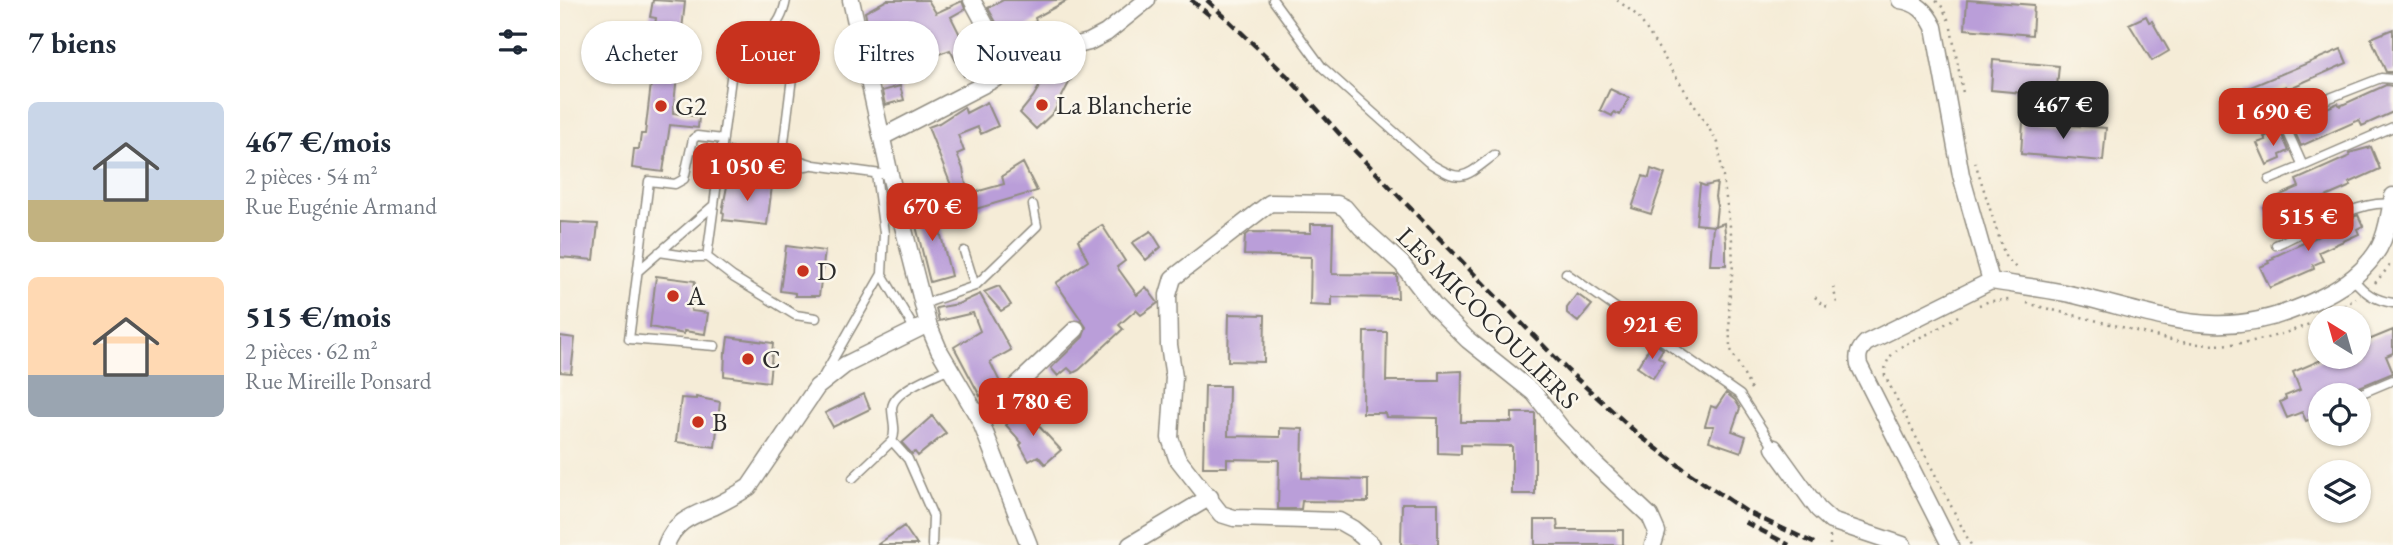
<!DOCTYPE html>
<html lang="fr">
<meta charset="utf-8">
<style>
:root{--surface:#fff;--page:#f6f6f7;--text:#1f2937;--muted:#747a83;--accent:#c8321e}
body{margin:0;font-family:"EB Garamond",serif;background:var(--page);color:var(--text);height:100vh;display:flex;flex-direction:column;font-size:26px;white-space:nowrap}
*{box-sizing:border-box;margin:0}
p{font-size:23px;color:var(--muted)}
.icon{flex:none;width:38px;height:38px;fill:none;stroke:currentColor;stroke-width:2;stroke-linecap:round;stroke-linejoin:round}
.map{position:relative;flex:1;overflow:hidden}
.details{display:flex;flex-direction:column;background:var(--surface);width:560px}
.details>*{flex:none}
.banner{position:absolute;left:21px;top:21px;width:665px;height:63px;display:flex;gap:14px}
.needle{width:46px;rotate:323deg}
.fabs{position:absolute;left:1748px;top:306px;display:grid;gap:14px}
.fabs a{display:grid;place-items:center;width:63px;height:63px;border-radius:50%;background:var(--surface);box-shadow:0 2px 5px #0004;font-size:35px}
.price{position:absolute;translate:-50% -60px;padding:0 16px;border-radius:14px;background:var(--accent);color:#fff;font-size:23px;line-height:46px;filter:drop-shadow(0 2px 4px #0008)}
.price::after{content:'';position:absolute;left:50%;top:42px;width:21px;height:16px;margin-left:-10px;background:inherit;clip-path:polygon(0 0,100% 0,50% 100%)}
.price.selected{background:#222;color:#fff}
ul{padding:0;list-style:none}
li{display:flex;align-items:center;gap:21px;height:175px;padding:0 28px}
li span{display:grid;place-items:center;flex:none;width:196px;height:140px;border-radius:10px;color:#555}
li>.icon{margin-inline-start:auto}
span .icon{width:84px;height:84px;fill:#fffc;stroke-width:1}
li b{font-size:30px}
h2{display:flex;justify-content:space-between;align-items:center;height:84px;padding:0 28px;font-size:30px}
.chip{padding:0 24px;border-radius:32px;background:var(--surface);box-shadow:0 2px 5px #0004;font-size:24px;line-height:63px}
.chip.selected{background:var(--accent);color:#fff}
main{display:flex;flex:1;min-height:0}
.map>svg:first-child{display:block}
.building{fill:#ba9ed9}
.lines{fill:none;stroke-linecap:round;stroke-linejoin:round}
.lane-casing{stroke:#908c81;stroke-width:11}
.street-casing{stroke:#908c81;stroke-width:19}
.path{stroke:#908c81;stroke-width:2.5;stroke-dasharray:2 5;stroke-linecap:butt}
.lane{stroke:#fff;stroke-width:8}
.street{stroke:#fff;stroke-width:16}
.rail{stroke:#2b2b2b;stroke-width:4.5;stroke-dasharray:10 5;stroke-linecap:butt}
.poi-dot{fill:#c8321e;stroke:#fbf7ec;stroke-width:2.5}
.labels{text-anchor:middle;stroke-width:5;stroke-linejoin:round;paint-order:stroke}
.poi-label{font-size:26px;fill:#2b2b2b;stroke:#fbf7ec;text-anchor:start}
.street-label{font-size:26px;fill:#2b2b2b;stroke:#fbf7ec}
</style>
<main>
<section class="details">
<h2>7 biens<svg class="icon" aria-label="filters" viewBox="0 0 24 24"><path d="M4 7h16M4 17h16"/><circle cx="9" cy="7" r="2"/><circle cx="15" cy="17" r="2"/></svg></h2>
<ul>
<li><span style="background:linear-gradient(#c9d6e8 70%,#c2b280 0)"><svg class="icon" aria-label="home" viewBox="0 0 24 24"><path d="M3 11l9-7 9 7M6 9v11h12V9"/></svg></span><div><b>467 €/mois</b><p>2 pièces · 54 m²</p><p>Rue Eugénie Armand</p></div></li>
<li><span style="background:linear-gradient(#ffd9b3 70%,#9aa5b1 0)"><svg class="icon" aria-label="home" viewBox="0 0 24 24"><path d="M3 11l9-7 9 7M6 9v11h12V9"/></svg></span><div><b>515 €/mois</b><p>2 pièces · 62 m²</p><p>Rue Mireille Ponsard</p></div></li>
</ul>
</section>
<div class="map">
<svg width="1833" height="545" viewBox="0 0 1833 545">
<rect width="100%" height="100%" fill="#fbf7ec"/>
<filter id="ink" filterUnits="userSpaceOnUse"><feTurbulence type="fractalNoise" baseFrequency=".0143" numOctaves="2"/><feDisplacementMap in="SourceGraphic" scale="14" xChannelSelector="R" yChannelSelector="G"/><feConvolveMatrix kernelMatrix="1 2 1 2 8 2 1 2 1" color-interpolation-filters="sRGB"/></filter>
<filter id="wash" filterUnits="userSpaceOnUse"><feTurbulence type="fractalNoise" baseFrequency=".00686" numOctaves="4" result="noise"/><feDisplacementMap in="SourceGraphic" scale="28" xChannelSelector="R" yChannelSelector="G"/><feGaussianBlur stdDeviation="1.57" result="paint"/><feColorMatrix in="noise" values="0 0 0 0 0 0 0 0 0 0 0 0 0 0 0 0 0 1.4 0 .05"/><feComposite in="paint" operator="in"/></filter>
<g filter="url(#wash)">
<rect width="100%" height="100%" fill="#f5ecd7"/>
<g id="blocks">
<path class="building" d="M93,0L125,2L113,113L139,117L138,128L110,125L103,172L72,168L74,149H79L81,134H85L97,34L94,33L96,18L90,17Z
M327,0H368L376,13L402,1L405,9L391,17L404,43L411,40L413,44L422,40L433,60L404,76L390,50L365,59L366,61L343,70L340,61L317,69L305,12Z
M443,0H508L475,18L476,21L455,34L452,28L442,33L428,8Z
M1407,0L1474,5L1472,35L1405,29Z
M1586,16L1589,22L1592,21L1609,51L1592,61L1569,24Z
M1833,29V72H1826L1811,38Z
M1781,49L1787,63L1728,89L1726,86L1686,103L1681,91Z
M1433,60L1499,66L1496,96L1431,90Z
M502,72L511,79L494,112L476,129L460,113L473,97L485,77L496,80Z
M1826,85L1833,86V112L1802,126L1799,120L1741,146L1733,128L1741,124L1738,117L1750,113L1751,115L1778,103L1780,106Z
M340,86L344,100L325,105L322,91Z
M1050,89L1069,98L1060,115L1054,112L1052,116L1040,110Z
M427,102L438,126L421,134L418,127L398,135L404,151L397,154L403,169L407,190L411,189L412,193L444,184L442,176L463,163L477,191L402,213L368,127L379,123L404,107L406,113Z
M1463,122L1546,128L1543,161L1461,154Z
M1716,131L1718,135L1721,133L1729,151L1720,155L1721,159L1707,165L1697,143L1706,140L1704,137Z
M1811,147L1820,169L1789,183L1791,186L1737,209L1740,217L1712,229L1703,207L1710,203L1709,200L1739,187L1736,180L1790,156L1789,153Z
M1091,169L1105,174L1091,214L1072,208L1083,176L1089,178Z
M168,181L212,186L207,225L163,220L164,213L162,212Z
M1157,183L1155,197L1157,206L1155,226L1164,223L1166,242V265H1150L1153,226L1136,224L1140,184L1145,186Z
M373,203L391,276L370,282L352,210Z
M1798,215L1803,226L1797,229L1799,234L1759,252L1763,261L1753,265L1754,269L1710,288L1700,267L1709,263L1708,261L1714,259L1713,257L1759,236L1757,232Z
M0,222L38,224L34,260L0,257Z
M751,224H773L772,274L837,275L838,298L772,297V306L750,305L751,257L684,255L685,236L690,232L751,233Z
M542,225L565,261L557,267L577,295L586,287L598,303L581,315L576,310L559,325L563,329L519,370L513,373L508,368L498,376L491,368L523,337L526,327L496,283L528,261L518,240Z
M591,231L601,247L586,260L572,243Z
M226,246L265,251L259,296H235V293L220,291Z
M96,276L135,281L131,311L148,313L145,334L124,331V334L90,327Z
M439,286L451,305L441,311L424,292Z
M420,294L451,350L430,362L441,384L420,396L394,347L420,331L413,313L379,321L376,308L398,304Z
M1017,294L1032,305L1018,322L1007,313V308Z
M669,314L705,315L704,362L668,361Z
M1833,330V353L1826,356L1833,373L1778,396H1760V403L1753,406L1757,417L1746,421L1742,412L1727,418L1720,402L1726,399L1725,396L1740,390L1733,372L1768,357H1799V344Z
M804,332H827L826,381H879V372L902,371L901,422H952V413H975V494H952V446L901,445V454L878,453V418L826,417L825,413H803Z
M0,336L15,338L11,373L0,372Z
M168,337L213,343L209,382L164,376L165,352H166Z
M1093,342L1103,349L1098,357L1104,361L1093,378L1077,367Z
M645,386H669L668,436L720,437V428L743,429L742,478L808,480V502L742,501L741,509H718L719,460L667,459V467H643Z
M1166,393L1175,400L1180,408L1172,431L1186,436L1181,452L1149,441L1154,426H1145L1151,406L1156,408Z
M304,394L310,409L273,427L265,413Z
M136,397L160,402L155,447L116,442L121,398L136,399Z
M463,409L501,450L485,464L478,456L469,461L460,445L462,443L446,425Z
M372,416L386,433L358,456L355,452L352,454L342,443Z
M842,503H878V545H841Z
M975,520H997L998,530H1063V545H975Z
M344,526L357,545H317Z"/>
</g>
</g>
<g filter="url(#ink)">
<use href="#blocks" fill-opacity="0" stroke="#908c81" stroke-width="2"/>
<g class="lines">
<g class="lane-casing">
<path id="lane" d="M226,0C220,32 204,37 176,41L147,257L173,277L235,315L256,318
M713,0L762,67L868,162C902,184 904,178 934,155
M211,30L234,61L222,158
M1833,79L1821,78L1721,117L1743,166L1833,127
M1696,127L1721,117
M161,151L238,160L254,165L321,174
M160,158L240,167L251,165
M1709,180L1743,166
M1716,245C1745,232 1800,199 1831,204
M404,251L415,286
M99,252L133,257H147
M78,271L154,205
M1006,273L1180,395L1214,448
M322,274L355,330
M1793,279C1805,293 1814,300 1833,303
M363,304L415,286L477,226L473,205
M155,346L69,339L89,181L115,184L124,179L133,139L137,136L163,139
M264,375L322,274L324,233L316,174
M1795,396L1833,380
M332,441L348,459L373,516L372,545
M293,478L332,441C337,431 332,419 332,408C333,390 375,375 390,368"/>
</g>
<g class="street-casing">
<path id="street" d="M291,0L330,175L368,324L379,350L420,420L469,545
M412,0L451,72
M1340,0C1358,3 1366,11 1374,27L1401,175L1431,281L1306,343C1299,350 1297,355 1299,365L1390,545
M322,137L483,54L529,42L546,33L587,0
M1431,281C1455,285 1481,288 1505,293C1605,315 1663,349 1764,296C1786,285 1806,270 1819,248C1828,232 1829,213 1833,196
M420,420L516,329
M1214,448L1258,509L1271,521L1343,545
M106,545C115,521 132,516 153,507C166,501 178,494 189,487L257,387L285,365L368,324
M570,545L650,497
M812,545L793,529L779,521L674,518L661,514L617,458L610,438L614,377L609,345L608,295L613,278L710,203L777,204L785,208L801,227L842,264L874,306L908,340L974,393L1002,429L1036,465L1090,516L1097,532L1093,545"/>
</g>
<path class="path" d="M1057,0L1078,16L1158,143L1172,240L1173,265L1169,303L1170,348L1192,391
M1376,1L1381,5L1389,21
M1391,28L1403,93
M1415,162L1445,256L1457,269
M1815,283L1833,262
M1273,287L1277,303
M1255,297L1262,305L1269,307
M1467,303C1494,311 1523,317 1550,324C1579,331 1609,342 1639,344C1690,349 1755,328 1796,298
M1419,305L1430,301L1450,300
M1398,316C1390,321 1382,326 1374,331C1354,341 1323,348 1325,376L1411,545
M1270,545V535"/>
<use href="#lane" class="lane"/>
<use href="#street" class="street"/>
<path class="rail" d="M631,0L653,18
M647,0L727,76L796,152L1007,370L1080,436L1129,473L1187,512L1258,545
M1185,522L1229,545"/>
</g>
</g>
<g class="poi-dot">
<circle cx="482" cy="105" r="7"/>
<circle cx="101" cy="106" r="7"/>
<circle cx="243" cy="271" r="7"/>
<circle cx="113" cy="296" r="7"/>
<circle cx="188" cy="359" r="7"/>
<circle cx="138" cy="422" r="7"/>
</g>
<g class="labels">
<g class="poi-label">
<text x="496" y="114">La Blancherie</text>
<text x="115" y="115">G2</text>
<text x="257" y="280">D</text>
<text x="127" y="305">A</text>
<text x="202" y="368">C</text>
<text x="152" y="431">B</text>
</g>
<g class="street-label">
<text transform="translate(928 318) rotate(45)" y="9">LES MICOCOULIERS</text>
</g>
</g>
</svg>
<div class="fabs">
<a><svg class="needle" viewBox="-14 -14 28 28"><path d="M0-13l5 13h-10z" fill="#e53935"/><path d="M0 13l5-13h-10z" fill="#747a83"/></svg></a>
<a><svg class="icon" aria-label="locate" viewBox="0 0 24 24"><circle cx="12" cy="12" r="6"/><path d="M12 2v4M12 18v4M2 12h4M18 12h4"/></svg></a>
<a><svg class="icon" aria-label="layers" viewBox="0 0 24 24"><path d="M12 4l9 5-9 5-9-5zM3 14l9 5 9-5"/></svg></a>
</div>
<b class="price selected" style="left:1503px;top:141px">467 €</b>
<b class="price" style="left:1713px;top:148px">1 690 €</b>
<b class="price" style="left:187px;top:203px">1 050 €</b>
<b class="price" style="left:372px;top:243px">670 €</b>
<b class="price" style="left:1748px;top:253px">515 €</b>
<b class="price" style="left:1092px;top:361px">921 €</b>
<b class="price" style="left:473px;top:438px">1 780 €</b>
<div class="banner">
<a class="chip">Acheter</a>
<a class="chip selected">Louer</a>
<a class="chip">Filtres</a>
<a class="chip">Nouveau</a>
</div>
</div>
</main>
